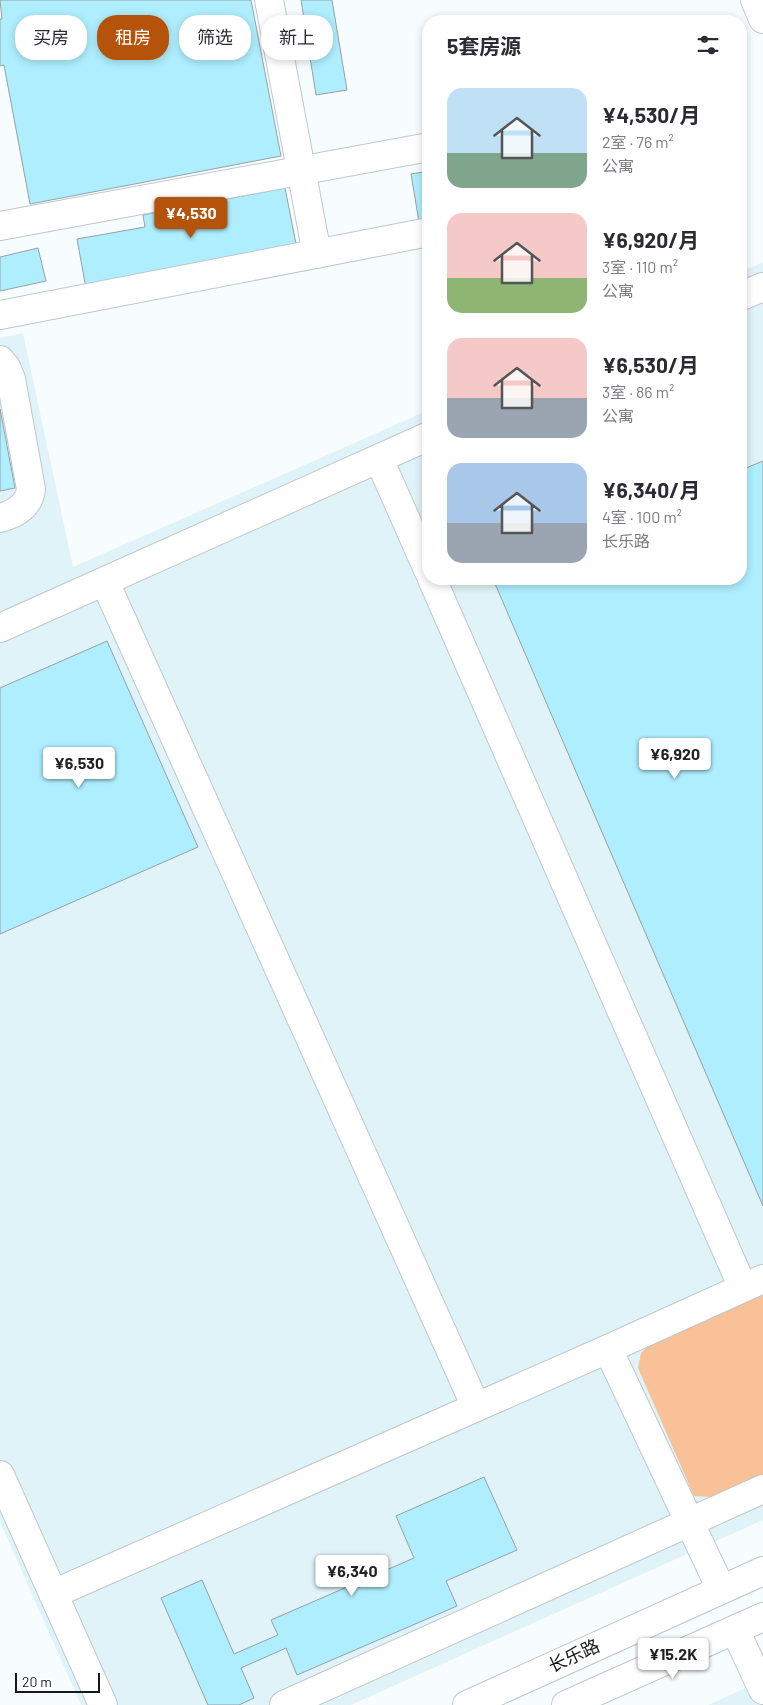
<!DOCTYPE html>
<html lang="zh">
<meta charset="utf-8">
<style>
:root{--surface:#fff;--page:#f7f7f7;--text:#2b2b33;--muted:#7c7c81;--accent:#b45309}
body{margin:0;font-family:Barlow,"Noto Sans SC",sans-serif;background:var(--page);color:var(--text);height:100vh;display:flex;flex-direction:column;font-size:19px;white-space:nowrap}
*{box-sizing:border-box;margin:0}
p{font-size:16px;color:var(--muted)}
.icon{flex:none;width:28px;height:28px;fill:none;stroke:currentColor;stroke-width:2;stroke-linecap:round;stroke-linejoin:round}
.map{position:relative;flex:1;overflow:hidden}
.panel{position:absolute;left:422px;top:15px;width:325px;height:570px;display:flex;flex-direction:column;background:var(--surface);border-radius:20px;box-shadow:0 2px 8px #0003}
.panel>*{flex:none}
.guide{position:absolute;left:15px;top:15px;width:332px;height:45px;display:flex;gap:10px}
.scale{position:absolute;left:15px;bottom:12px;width:85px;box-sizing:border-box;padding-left:5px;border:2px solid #151919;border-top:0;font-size:14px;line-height:18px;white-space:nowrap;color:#151919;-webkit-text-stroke:4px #fff;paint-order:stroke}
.price{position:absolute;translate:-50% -42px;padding:0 11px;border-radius:5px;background:#fff;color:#222;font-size:16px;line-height:32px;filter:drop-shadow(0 1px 2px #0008)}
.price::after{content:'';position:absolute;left:50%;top:30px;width:15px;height:11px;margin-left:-8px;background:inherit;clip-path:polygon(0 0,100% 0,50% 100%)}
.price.active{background:var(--accent);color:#fff}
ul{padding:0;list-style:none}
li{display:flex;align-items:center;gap:15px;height:125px;padding:0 25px}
li span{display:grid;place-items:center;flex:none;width:140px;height:100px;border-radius:15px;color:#555}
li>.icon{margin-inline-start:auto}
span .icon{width:60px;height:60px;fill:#fffc;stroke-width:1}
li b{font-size:21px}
h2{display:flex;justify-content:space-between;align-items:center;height:60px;padding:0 25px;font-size:21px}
.tag{padding:0 18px;border-radius:20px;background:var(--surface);box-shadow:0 2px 8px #0003;font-size:18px;line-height:45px}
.tag.active{background:var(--accent);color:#fff}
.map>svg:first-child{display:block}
.built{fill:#e0f3f8}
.green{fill:#f8c197}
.building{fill:#aeeefe;stroke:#97a0a3}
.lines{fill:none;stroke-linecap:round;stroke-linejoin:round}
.minor-casing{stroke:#bec8cb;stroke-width:30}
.minor{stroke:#fff;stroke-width:28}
.labels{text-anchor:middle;stroke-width:4;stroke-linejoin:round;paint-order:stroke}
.street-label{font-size:18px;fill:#151919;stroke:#fff}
</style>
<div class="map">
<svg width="763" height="1705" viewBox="0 0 763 1705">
<rect width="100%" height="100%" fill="#f7fdff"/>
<path class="built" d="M763,262V1520L351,1705H81L0,1522V338L23,333L73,567L429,410V579H741V272Z
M763,1680V1705H708Z"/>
<path class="green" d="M763,1294V1476L714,1497L694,1496L638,1368L641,1353L652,1342Z"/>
<path class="building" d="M0,0H251L281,156L30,204L4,65L0,66V19H2Z
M301,0H332L347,90L316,95Z
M429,171V220L419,222L411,174Z
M285,188L297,249L86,288L77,239L145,227L143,215Z
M38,248L46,281L0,291V257Z
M0,409L15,488L0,491Z
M763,461V1206L493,579H741V470Z
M107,641L198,847L0,934V688Z
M484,1477L517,1550L446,1581L457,1606L297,1675L286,1648L241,1668L254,1698L239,1705H208L161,1598L202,1580L234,1654L278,1635L271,1620L414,1558L396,1516Z"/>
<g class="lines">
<g class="minor-casing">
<path id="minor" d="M269,0L317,254
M755,0L763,19
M0,226L429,147
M741,296L763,287
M0,315L429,232
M0,360L6,367L11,379L31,489C29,506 15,514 0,518
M379,459L429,572
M432,579L743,1288
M105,582L476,1407
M0,628L429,436
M0,1475L103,1705
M721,1589L608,1349L763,1279
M53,1594L608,1349
M735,1630L763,1690
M284,1705L763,1489
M467,1705L763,1571
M566,1705L763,1617"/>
</g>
<use href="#minor" class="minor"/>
</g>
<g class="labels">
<g class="street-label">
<text transform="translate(574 1656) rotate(-25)" y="6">长乐路</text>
</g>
</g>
</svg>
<div class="scale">20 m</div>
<b class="price active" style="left:191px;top:239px">¥4,530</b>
<b class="price" style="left:675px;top:780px">¥6,920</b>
<b class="price" style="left:79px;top:789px">¥6,530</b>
<b class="price" style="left:352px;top:1597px">¥6,340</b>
<b class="price" style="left:673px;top:1680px">¥15.2K</b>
<div class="guide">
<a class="tag">买房</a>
<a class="tag active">租房</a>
<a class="tag">筛选</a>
<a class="tag">新上</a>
</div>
<section class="panel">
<h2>5套房源<svg class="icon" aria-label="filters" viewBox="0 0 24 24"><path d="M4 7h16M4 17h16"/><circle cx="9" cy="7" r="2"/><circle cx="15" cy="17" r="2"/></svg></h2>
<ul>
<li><span style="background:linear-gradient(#bfe0f5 65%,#7fa58c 0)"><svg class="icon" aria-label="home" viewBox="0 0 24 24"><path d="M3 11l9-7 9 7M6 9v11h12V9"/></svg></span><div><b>¥4,530/月</b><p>2室 · 76 m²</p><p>公寓</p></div></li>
<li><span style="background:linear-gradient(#f6c9c9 65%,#8fb573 0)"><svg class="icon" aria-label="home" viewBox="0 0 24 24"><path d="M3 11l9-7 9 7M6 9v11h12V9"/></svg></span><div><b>¥6,920/月</b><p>3室 · 110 m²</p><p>公寓</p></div></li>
<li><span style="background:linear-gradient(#f6c9c9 60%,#9aa5b1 0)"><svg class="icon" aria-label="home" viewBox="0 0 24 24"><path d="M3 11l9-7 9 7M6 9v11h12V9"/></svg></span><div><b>¥6,530/月</b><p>3室 · 86 m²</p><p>公寓</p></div></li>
<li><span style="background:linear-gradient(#a9c7e8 60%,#9aa5b1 0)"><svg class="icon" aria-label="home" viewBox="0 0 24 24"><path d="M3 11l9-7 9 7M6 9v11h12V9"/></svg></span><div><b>¥6,340/月</b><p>4室 · 100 m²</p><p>长乐路</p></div></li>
</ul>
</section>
</div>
